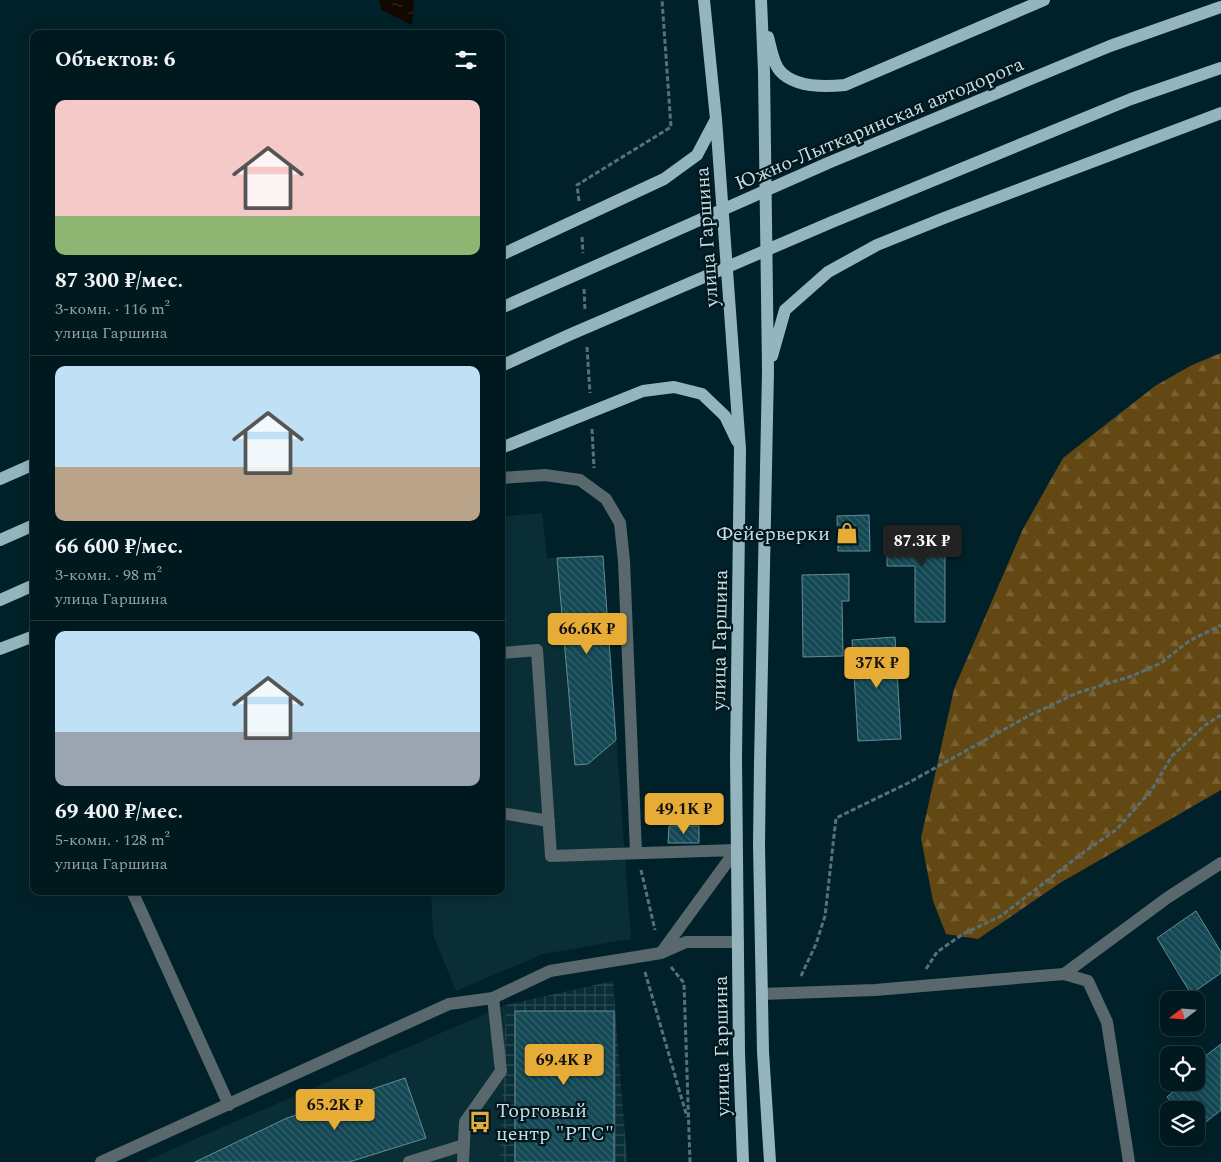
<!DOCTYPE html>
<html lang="ru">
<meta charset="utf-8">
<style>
:root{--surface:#00191f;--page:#0e262c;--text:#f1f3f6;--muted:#95a0a4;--line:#22383d;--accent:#e7ac36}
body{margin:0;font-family:Spectral,serif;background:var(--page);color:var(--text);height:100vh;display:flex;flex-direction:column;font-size:19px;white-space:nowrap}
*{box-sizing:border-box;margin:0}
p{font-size:16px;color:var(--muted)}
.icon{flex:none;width:28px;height:28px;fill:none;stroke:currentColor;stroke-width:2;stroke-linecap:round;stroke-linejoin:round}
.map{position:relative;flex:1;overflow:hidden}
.sheet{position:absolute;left:30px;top:30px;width:475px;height:865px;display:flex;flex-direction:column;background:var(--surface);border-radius:10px;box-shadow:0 2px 12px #0003,0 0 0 1px var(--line)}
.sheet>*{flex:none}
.needle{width:32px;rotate:253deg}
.tools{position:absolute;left:1160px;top:991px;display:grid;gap:10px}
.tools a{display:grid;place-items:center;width:45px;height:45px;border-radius:10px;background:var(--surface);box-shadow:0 2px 12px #0003,0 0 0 1px var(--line);font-size:25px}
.price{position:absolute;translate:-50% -42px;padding:0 11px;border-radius:5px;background:var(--accent);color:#111;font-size:16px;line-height:32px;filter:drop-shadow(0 1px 2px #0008)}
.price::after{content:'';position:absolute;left:50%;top:30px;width:15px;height:11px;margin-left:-8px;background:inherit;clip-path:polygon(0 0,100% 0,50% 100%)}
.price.selected{background:#222;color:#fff}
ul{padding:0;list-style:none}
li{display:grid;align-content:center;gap:10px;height:265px;padding:0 25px}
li+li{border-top:1px solid var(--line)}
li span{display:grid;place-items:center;height:155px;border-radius:10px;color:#555}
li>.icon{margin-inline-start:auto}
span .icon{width:90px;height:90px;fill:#fffc;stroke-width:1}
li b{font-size:21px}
h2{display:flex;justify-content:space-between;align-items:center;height:60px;padding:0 25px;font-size:21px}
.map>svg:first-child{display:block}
.built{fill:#0a2e36}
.industrial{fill:url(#industrial-grid)}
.forest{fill:url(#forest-firs)}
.water{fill:url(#water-ripples)}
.building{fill:url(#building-back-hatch);stroke:#668b95}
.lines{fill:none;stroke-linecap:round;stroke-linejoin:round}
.path{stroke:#567178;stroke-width:3;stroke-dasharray:5 2.5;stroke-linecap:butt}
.minor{stroke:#59686c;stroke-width:12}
.major{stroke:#95b5be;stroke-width:12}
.labels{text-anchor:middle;stroke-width:4.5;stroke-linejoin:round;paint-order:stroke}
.street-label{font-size:20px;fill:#c8dbe0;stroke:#00171d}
.poi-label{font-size:20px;fill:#c8dbe0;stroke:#00171d;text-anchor:end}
</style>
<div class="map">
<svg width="1221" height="1162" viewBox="0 0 1221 1162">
<defs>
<pattern id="industrial-grid" width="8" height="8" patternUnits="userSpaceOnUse" patternTransform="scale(1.25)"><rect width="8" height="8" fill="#0a2e36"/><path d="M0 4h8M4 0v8" fill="none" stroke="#2c4c53"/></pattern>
<pattern id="forest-firs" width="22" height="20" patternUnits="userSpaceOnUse" patternTransform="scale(1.25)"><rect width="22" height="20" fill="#634813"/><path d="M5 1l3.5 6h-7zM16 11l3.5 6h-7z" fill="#786235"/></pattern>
<pattern id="water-ripples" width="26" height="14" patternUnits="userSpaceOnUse" patternTransform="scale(1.25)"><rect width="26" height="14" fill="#120800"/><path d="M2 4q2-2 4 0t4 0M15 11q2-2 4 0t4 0" fill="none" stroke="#332b25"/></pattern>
<pattern id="building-back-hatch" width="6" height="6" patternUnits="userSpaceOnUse" patternTransform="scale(1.25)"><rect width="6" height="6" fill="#134854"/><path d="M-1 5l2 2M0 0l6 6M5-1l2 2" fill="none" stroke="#34626c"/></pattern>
</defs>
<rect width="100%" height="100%" fill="#002129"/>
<path class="built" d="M503,494L506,516L542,513L547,558L603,556L631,939L543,954L456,991L433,935L431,891H501V495Z
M506,1005L500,1162H144L204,1135Z"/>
<path class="industrial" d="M613,981L627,1162H500L506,1005Z"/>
<path class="forest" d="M1221,353V790L1060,883L978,939L946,934L933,901L921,838L954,689L1023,529L1063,458L1155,386L1192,365Z"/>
<path class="water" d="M379,0H414L412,25L381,10Z"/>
<path class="building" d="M869,515L870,551H838L837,516Z
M887,528H945V622H915V566H887Z
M603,556L616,740L588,764L575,765L557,558Z
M849,574V601H842L843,656L803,657L802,575Z
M895,637L901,739L858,741L852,640Z
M669,826H699V843H668Z
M1196,911L1221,952V973L1191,994L1157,938Z
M515,1011H614V1162H515Z
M1221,1044V1110L1196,1130V1110H1178L1167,1097L1185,1082H1196V1063Z
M405,1078L426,1138L349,1162H195L287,1118Z"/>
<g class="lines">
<path class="path" d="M579,201L577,185L671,127L662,0
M582,237L583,253
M584,289L585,310
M587,347L590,393
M592,429L594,468
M641,870L655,930
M671,967L684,983L690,1162
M926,969L937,952L963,934L1001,916L1084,852L1116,830L1151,791L1172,756L1204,726L1221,715
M645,972L687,1117
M801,976L816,944L825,916L836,818L908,783L1030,715L1077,693L1132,676L1161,663L1189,641L1221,625"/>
<path class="minor" d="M501,478L545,475L580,480L606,499L620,523L624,561L636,853
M501,653L537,650L551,856L736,850
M501,813L549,821
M132,891L229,1105
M661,953L736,850
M1064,974L1167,898L1221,863
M762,994L875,990L1064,974L1088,981L1107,1022L1129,1162
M101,1162L449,1004L493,998L550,971L661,953L686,942H738
M409,1162L464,1145
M463,1162L465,1122L501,1071L493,998"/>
<path class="major" d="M704,0L716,119L740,449L736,758L739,1053L743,1162
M761,0L764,72L768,370L760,763L759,845L763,1052L770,1162
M768,37C771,48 773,63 780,71C795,88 825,87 845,85L1044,0
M501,255L664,179L697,155L716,119
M501,308L828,163L1110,46L1221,7
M772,356L785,310L828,272L877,245L944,218L1221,113
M501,366L569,335L832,222L1131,99L1221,68
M501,448L643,391L674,387L702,394L725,416L737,441
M0,479L34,464
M0,540L34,525
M0,600L34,585
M0,649L34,636"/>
</g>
<defs>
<g id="shop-bare" transform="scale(1.725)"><path d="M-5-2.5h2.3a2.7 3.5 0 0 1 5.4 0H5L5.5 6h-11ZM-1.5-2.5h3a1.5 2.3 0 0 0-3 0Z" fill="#e7ac36" stroke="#00171d" stroke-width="2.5" paint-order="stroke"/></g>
<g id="bus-bare" transform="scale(1.725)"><path d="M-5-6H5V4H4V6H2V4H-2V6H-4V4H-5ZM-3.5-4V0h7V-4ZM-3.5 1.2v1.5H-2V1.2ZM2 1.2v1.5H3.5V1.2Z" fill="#e7ac36" stroke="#00171d" stroke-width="2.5" paint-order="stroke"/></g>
</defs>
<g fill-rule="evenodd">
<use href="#shop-bare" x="847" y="533"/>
<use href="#bus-bare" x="480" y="1122"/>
</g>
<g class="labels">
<g class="street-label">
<text transform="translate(879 123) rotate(-23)" y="7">Южно-Лыткаринская автодорога</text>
<text transform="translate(706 237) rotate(-94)" y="7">улица Гаршина</text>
<text transform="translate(719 640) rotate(-89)" y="7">улица Гаршина</text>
<text transform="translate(721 1046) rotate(-91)" y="7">улица Гаршина</text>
</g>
<g class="poi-label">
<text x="830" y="540">Фейерверки</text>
<text x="496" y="1117" text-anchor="start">Торговый<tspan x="496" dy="23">центр "РТС"</tspan></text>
</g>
</g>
</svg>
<div class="tools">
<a><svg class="needle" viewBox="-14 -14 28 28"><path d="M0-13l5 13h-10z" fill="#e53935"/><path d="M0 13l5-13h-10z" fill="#95a0a4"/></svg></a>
<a><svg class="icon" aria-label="locate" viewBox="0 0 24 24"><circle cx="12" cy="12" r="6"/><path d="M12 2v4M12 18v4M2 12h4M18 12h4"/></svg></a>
<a><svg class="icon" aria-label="layers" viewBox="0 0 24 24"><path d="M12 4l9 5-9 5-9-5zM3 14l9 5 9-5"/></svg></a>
</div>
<b class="price selected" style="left:922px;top:567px">87.3K ₽</b>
<b class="price" style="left:587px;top:655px">66.6K ₽</b>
<b class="price" style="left:877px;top:689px">37K ₽</b>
<b class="price" style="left:684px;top:835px">49.1K ₽</b>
<b class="price" style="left:564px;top:1086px">69.4K ₽</b>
<b class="price" style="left:335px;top:1131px">65.2K ₽</b>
<section class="sheet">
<h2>Объектов: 6<svg class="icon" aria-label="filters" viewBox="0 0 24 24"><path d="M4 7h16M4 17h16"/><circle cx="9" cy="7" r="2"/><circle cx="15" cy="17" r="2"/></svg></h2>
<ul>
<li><span style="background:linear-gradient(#f6c9c9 75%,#8fb573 0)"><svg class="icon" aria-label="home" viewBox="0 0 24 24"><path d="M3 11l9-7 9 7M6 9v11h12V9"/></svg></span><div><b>87 300 ₽/мес.</b><p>3-комн. · 116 m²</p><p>улица Гаршина</p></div></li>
<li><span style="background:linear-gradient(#bfe0f5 65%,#b9a48a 0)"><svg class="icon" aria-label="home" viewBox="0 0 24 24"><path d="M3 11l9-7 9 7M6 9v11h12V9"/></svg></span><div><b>66 600 ₽/мес.</b><p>3-комн. · 98 m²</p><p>улица Гаршина</p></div></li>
<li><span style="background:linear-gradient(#bfe0f5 65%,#9aa5b1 0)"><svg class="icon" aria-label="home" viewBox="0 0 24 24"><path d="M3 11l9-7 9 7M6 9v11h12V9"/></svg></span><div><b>69 400 ₽/мес.</b><p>5-комн. · 128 m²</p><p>улица Гаршина</p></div></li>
</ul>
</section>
</div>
